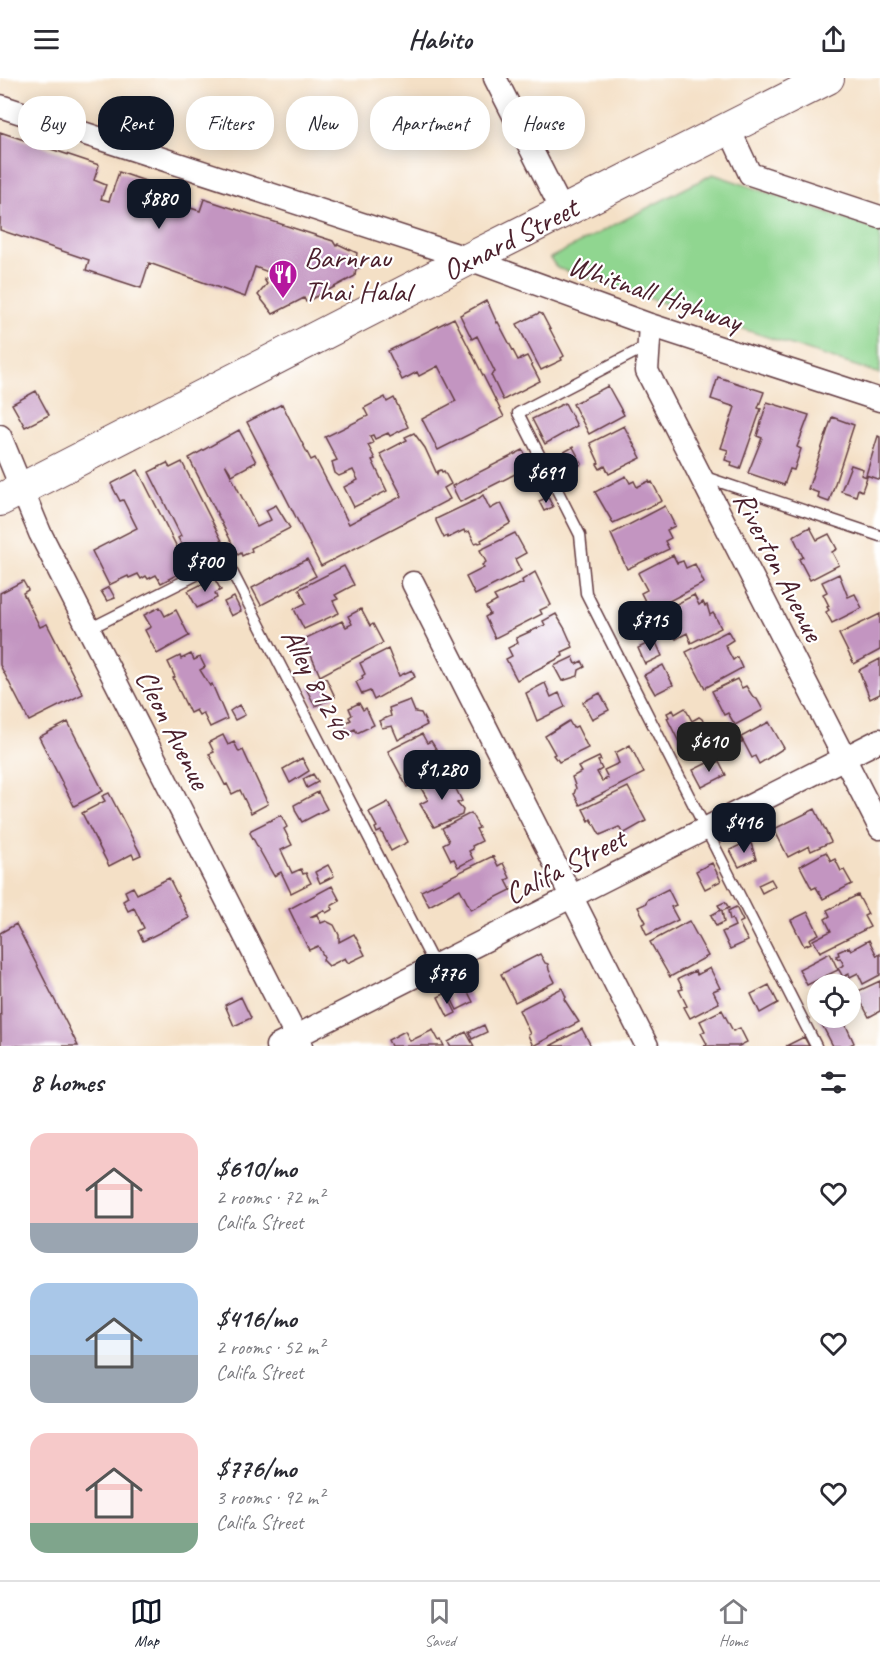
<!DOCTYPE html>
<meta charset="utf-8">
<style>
:root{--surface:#fff;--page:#f7f7f7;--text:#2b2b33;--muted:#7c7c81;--line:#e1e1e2;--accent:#111827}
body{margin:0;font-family:Caveat,sans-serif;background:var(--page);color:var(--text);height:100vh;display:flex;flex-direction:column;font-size:22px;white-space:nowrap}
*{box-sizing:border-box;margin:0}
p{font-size:20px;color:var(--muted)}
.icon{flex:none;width:33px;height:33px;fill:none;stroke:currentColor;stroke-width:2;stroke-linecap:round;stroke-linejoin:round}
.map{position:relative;height:968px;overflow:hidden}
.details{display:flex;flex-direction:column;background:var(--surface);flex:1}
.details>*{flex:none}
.banner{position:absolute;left:18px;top:18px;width:844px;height:54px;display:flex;gap:12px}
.controls{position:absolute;left:807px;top:896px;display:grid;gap:12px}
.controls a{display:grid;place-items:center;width:54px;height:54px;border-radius:50%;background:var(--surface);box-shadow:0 3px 15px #0003;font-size:30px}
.price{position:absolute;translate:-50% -51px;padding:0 14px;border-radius:12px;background:var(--accent);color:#fff;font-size:20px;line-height:39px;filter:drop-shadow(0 2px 3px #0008)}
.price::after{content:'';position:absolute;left:50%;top:36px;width:18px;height:14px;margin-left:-9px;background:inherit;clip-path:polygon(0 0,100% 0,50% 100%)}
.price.selected{background:#222;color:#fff}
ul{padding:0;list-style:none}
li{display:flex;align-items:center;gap:18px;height:150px;padding:0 30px}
li span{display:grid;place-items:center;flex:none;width:168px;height:120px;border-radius:18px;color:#555}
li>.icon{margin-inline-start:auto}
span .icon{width:72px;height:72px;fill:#fffc;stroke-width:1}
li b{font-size:26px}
h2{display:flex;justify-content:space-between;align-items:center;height:72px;padding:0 30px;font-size:26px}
.chip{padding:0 21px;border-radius:24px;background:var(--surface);box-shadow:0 3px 15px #0003;font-size:21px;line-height:54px}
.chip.selected{background:var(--accent);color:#fff}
header{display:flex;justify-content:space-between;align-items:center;height:78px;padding:0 30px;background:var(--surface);font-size:27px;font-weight:600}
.menu{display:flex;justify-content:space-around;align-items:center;height:84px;border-top:2px solid var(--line);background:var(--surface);font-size:16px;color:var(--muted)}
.menu a{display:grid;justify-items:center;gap:3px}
.menu .selected{color:var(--accent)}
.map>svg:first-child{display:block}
.green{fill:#90d690;stroke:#6d7a5e;stroke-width:1.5}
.building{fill:#c395c1}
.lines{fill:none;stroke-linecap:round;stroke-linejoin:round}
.lane-casing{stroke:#643c42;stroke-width:13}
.street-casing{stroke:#643c42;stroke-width:25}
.secondary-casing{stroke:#643c42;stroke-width:34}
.lane{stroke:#fff;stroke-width:10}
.street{stroke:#fff;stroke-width:22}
.secondary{stroke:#fff;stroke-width:32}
.labels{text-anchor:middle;stroke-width:4.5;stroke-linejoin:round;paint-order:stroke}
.street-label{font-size:30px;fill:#4a1f2b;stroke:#fff}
.poi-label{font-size:30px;fill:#4a1f2b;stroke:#fff;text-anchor:start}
</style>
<header><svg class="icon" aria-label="menu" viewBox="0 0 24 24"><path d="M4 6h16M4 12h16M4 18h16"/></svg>Habito<svg class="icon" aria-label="share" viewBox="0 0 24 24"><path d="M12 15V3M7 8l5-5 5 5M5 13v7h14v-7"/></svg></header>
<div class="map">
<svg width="880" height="968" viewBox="0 0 880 968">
<rect width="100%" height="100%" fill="#fff"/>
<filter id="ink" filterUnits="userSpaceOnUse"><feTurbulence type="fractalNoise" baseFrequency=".0167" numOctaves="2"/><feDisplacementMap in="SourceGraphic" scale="12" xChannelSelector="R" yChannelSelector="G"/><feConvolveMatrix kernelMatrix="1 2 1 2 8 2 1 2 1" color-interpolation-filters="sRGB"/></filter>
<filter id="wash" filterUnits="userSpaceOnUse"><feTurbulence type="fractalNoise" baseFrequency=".008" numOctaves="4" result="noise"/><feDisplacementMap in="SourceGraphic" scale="24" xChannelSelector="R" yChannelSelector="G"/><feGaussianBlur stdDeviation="1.35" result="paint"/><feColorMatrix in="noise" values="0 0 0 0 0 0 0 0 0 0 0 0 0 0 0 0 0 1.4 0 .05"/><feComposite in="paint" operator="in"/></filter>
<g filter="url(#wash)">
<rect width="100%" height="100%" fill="#f4e0c6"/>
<path class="green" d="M713,96L880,153V296L557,190L550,180Z"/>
<g id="blocks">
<path class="building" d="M0,54L99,87L94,102L106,107L101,121L109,123L119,94L163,109L159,120L200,133L204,121L333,163L336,168L338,166L357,175L356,181L361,182L360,190H356L355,198L306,224L304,220L273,236L258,217L267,206L264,201L277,195L274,191L268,194L255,189L245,219L149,185L141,210L86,192L89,182L0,152Z
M486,223L488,225L497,245L498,244L518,282L527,278L540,303L503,322L491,297L495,294L477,258L472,261L460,237Z
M539,235L542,236L564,278L561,280L562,282L541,292L517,246Z
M454,240L504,339L438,372L422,341L456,323L438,288L419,298L417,294L402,302L388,273Z
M718,299L764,314L758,330L761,331L740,391L731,388L732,384L725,382L728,372L721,370L735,329L711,321Z
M608,308L624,337L589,356L573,326Z
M36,313L49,337L25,349L12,326Z
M385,319L387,324L394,320L408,349L390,358L388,355L375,361L373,357L370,358L373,365L368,367L375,381L372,382L387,413L354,429L344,409L358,402L353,392L339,398L335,395L332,384L337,382L325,359L368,338L364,330Z
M767,324L809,337L797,369L801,371L794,392L790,391L784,407L748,395L762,360L757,358Z
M565,325L577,348L545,366L532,341Z
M282,326L311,382L315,380L349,446L402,418L380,376L407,362L405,359L414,355L425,370L437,396L438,393L441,392L442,394L444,393L451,406L444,410L450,421L321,488L247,344Z
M832,339L854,347L829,424L818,420L819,415L808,411Z
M624,348L641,380L609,396L605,388L600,391L597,386L599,385L590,365Z
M239,352L256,384L232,397L225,386L257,449L271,442L266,432L276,427L290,450L251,470L252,473L242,478L241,475L238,477L189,380Z
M878,358L880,359V402L866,397Z
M573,369L582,386L565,394L557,378Z
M523,372L531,388L460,424L452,408Z
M182,384L222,463L200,474L203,478L192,484L178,460L181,458L149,394L167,385L170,390Z
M851,387L863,391L861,397L867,399L862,413L858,411L856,418L841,413Z
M138,392L188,491L161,505L156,497L148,501L146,498L141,501L138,496L129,500L128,498L109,507L92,473L137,450L123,422L120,423L111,406Z
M626,398L630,405L634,403L637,409L649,403L650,405L652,404L662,423L613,445L595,414Z
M483,417L490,431L501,425L511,445L481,462L482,464L479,465L478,464L475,465L469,453L465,455L464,452L448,460L447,458L444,460L436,443V441L478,421Z
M548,419L553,429L544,433L539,423Z
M665,428L675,448L667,452L671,460L665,463L669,471L627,491L611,456Z
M810,449L817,462L829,456L837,471L832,474L839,487L810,502L799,481L803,479L793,458Z
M515,455L526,475L515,481L521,493L475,517L466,499L484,490L482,487L486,484L480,472Z
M673,477L677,485L683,483L686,490L695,486L704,505L650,533L641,515L647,512L638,495Z
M307,481L316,498L261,527L252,510Z
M344,488L354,507L335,517L338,521L333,523L339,535L304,551L294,531L306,525L299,511Z
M535,494L551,527L540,532L542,536L495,560L485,539L490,536L486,529L497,523L494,518L523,505L522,502Z
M839,496L848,519L855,516L862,530L832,545L826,534L829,532L827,529L829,528L823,516L827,514L822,504Z
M214,500L221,512L215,515L217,520L197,530L188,513Z
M23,503L28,512L23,515L40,549L47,546L83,616L29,643L0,587V515Z
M109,509L115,520L107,523L101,513Z
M694,517L699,527L703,524L705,528L707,527L710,537L713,535L715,538L721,550L691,565L687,555L676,561L661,534Z
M234,519L241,533L231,538L224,524Z
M160,529L165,538L176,532L189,558L157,576L145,552L151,549L144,537Z
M361,531L370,548L373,546L383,565L320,598L304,561L342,543L346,549L352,546L348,538Z
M556,536L565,551L573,569L562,574L563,578L517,602L506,581L512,578L508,570L518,565L516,560L545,547L543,543Z
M880,536V572L854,586L839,556Z
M728,553L733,562L725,567L733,582L737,579L742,590L705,610L686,574Z
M655,562L662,578L645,586L638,570Z
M388,571L399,598L412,592L415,599L374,622L370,613L362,616L356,604L363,600L362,598L365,596L360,585Z
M191,576L194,582L200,579L205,589L200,592L210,608L212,606L227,641L210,649L203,635L199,637L196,632L190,635L173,600L175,599L168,584L180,578L181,581Z
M573,579L576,586L582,583L585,589L579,592L578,598L562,603L554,588Z
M880,581V616L870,621L859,592Z
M663,587L673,607L655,616L644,597Z
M326,600L335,619L315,628L306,610Z
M737,601L742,610L746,608L753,619L757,621L763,632L735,647L728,635L724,637L712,613Z
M545,605L551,619L559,615L565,629L537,643L526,615Z
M600,615L609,632L592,641L583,624Z
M410,622L415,634L421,635L427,647L398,662L392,648L382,650L379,643L391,638L389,630Z
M359,625L363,632L366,630L374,647L357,655L355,651L348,654L344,646L351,642L349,639L352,637L349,630Z
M239,627L245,637L235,642L230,633Z
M685,630L692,643L699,639L702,641L710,658L683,672L667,640L669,639L667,635L673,632L675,636Z
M569,643L573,650L577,648L588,670L559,684L557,681H556L553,677L555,676L545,658Z
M68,644L103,713L74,728L39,659Z
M769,644L784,670L759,686L755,678L752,680L741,659Z
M736,652L742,664L730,670L724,658Z
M422,656L427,665L431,663L447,688L407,709L388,673Z
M223,657L228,667L234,664L239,674L243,672L268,726L251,735L240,712L232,716L227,706L225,707L209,676L214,674L209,664Z
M630,667L644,695L580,727L574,716L576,710L572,699L581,694L578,689L599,679L601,682L598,683L602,691L597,694L602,703L608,700L604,692L619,685L615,675Z
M302,680L309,693L290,705L283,691Z
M719,683L726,697L702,709L693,692L709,684L711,688Z
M451,695L457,706L454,707L462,723L457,725L463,732L462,737L434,749L420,726L428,722L421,710Z
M313,696L318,704L307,710L303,701Z
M628,709L646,743L623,756L619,749L600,757L591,741L589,743L583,731Z
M318,714L327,731L302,744L296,734L294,727Z
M109,715L141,777L134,780L132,776L109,788L82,735L105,723L102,718Z
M388,724L408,764L391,773L381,753L377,755L375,750L377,749L369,734Z
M815,731L831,764L811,773L809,768L788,779L774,751Z
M471,735L479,750L476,751L482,763L472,768L473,771L469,773L473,781L458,789L454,781L451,782L443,766L449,763L442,750Z
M281,737L287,749L284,751L292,767L281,772L292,795L301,791L303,796L306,795L311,805L291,815L281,794L274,798L270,791L250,755L251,752Z
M750,762L756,781L739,789L730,772Z
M826,774L831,783L835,781L841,793L844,792L852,806L823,821L816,809L812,811L800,788Z
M493,778L498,788L503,785L510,800L506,802L511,812L471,832L460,811L429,828L421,813Z
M712,785L721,803L705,811L696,793Z
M328,787L334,798L320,805L315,794Z
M169,800L189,840L143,863L138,853L144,850L134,830L128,833L123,823L128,820L125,813L133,809L137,816Z
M771,801L775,808L762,815L758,807Z
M332,808L340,823L331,828L333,831L326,835L324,832L310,839L317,837L321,845L326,843L334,847L339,857V864L354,856L365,877L348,885L345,880L329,888L323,882L324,879L318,868L309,872L289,831Z
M668,811L676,827L671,829L678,842L647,857L642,846L646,844L638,829L645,826L648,821Z
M858,817L868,836L864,838L870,849L820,874L813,862L831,853L825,841L830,838L827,832Z
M725,824L729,830L722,833L724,844L716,848L711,837L721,832L718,827Z
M736,829L743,843L739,845L748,863L730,871L722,854L735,848L732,841L730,842L728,833Z
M808,834L819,856L809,861L811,865L804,868L791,842Z
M689,843L708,878L670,899L650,864Z
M16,846L78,968H1L0,855Z
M869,862L877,878L880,876V897L863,906L858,895L850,899L849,896L843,899L838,890L844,887L840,880L838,881L836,878L839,877L838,874L849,869L851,872Z
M830,875L838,892L807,907L799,891Z
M540,876L545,885L548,886L549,892L555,904L515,924L501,896Z
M710,890L720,910L713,913L719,925L690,940L684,929L687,928L679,912L683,911L678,901L695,893L697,897Z
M880,903V933L869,939L856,914Z
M769,907L778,925L760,935L751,916Z
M465,908L473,924L457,932L449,916Z
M562,910L566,919L564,921L579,944L533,968L528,957L530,956L519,932Z
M446,915L456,935L448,939L438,919Z
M241,919L251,940L234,948L225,927Z
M722,932L733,953L740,950L747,964L739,968H704L707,966L701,955L705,953L700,943Z
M818,939H842L854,965L848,968H833Z
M484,947L487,954L472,961L469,954Z
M582,951L591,968H550Z
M433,952L439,963L441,962L444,968H391L388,962L405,953L410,963Z
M466,954L474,968H450L448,964Z
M804,959L809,968H786Z"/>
</g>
</g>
<g filter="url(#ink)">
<use href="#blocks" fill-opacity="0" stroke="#643c42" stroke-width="1.5"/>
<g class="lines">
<g class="lane-casing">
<path id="lane" d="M649,267L518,335L580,457L586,515L816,968
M702,398L880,458
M89,551L226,482L435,888"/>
</g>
<g class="street-casing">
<path id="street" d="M495,0L563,134
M0,28L469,181L650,247L880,322
M729,51L750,96L880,139
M650,247L647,293L880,750
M0,358L40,455L301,968
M413,505L647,968
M277,968L880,662"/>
</g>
<g class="secondary-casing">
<path id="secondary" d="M0,422L469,181L828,0"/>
</g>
<use href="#lane" class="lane"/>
<use href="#street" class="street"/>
<use href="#secondary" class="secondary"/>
</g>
</g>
<defs>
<g id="restaurant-pin" transform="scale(1.5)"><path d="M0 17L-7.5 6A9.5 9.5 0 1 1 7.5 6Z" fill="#b5179e" stroke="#fff"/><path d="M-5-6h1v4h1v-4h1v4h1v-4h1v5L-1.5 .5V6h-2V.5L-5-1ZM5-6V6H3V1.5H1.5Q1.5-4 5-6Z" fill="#fff"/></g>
</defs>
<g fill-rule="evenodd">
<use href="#restaurant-pin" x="283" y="196"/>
</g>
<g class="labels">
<g class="street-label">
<text transform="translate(510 161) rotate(-27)" y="10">Oxnard Street</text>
<text transform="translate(655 215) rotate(19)" y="10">Whitnall Highway</text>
<text transform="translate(779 488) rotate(63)" y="10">Riverton Avenue</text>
<text transform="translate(317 606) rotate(63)" y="10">Alley 81246</text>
<text transform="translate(173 651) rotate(63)" y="10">Cleon Avenue</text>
<text transform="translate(565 788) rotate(-27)" y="10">Califa Street</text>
</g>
<g class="poi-label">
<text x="304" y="189">Barnrau<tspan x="304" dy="34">Thai Halal</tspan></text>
</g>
</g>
</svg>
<div class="controls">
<a><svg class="icon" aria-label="locate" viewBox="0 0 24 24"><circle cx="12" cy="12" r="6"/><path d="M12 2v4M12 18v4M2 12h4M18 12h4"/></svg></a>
</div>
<b class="price" style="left:159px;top:152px">$880</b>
<b class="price" style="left:546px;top:426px">$691</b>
<b class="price" style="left:205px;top:515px">$700</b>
<b class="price" style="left:650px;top:574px">$715</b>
<b class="price selected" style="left:709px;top:695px">$610</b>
<b class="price" style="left:442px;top:723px">$1,280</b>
<b class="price" style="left:744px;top:776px">$416</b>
<b class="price" style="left:447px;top:927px">$776</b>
<div class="banner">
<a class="chip">Buy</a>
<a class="chip selected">Rent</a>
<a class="chip">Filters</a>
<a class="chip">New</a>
<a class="chip">Apartment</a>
<a class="chip">House</a>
</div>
</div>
<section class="details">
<h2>8 homes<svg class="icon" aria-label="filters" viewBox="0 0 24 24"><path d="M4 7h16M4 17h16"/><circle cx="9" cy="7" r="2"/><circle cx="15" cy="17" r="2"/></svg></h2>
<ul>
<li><span style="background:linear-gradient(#f6c9c9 75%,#9aa5b1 0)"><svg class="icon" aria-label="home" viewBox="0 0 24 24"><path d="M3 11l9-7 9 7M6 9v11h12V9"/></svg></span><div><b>$610/mo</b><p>2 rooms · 72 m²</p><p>Califa Street</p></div><svg class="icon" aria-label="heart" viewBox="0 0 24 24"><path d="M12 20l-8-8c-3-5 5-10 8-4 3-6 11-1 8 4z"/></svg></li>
<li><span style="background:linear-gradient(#a9c7e8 60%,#9aa5b1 0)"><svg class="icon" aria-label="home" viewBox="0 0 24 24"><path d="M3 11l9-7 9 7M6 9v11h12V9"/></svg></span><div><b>$416/mo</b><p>2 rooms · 52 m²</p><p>Califa Street</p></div><svg class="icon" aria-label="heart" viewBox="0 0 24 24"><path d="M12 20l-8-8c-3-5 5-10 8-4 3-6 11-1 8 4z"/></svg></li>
<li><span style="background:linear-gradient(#f6c9c9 75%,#7fa58c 0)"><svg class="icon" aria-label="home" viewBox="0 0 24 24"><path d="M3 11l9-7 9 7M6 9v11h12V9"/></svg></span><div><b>$776/mo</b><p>3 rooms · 92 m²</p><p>Califa Street</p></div><svg class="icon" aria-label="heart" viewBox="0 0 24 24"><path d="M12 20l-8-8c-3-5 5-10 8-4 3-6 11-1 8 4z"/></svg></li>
</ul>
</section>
<nav class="menu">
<a class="selected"><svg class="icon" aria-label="map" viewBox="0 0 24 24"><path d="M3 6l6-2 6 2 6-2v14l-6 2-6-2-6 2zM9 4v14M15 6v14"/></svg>Map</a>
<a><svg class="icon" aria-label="saved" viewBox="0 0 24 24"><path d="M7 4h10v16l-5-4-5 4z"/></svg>Saved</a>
<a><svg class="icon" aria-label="home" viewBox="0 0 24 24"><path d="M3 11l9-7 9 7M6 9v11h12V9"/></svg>Home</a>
</nav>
